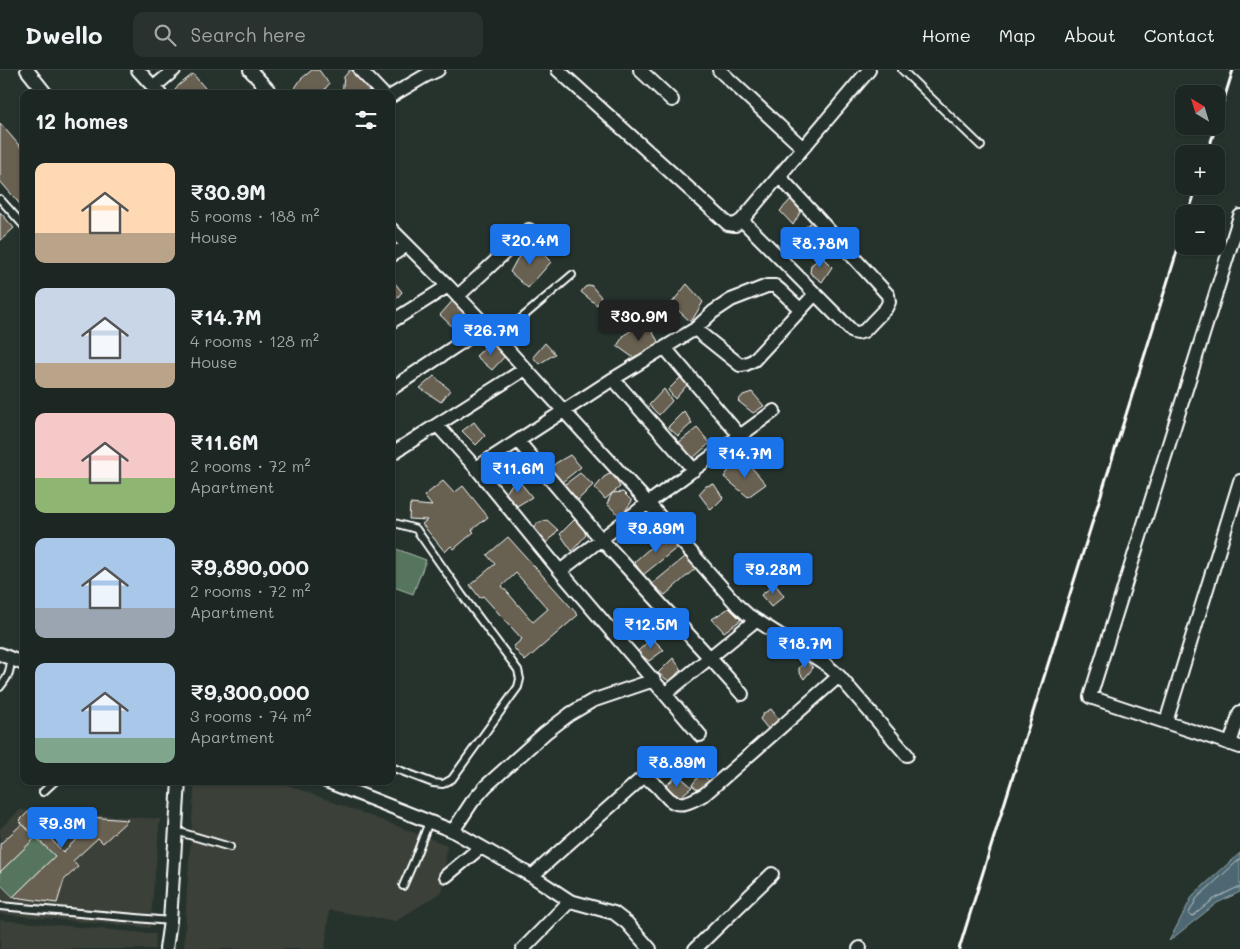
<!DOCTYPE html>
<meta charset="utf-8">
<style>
:root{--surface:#1c2622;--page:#29322f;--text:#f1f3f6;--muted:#a0a5a5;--line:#3a4340;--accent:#1a73e8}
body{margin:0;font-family:Mali,sans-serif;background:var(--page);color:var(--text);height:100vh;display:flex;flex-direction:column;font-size:19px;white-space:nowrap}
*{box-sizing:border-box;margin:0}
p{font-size:16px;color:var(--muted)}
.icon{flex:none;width:28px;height:28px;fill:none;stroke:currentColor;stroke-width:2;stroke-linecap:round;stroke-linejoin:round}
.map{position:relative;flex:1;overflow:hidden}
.sheet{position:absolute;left:20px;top:20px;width:375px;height:695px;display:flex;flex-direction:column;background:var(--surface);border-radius:10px;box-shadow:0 1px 4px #0004,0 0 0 1px var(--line)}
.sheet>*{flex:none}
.needle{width:32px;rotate:322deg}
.tools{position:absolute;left:1175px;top:15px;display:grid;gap:10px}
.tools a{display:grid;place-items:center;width:50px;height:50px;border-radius:10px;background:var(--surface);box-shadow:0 1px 4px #0004,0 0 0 1px var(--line);font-size:25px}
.price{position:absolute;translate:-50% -42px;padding:0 11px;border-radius:5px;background:var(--accent);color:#fff;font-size:16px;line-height:32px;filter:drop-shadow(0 1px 2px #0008)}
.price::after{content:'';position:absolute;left:50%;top:30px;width:15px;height:11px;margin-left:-8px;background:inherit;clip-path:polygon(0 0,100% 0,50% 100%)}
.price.active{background:#222;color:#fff}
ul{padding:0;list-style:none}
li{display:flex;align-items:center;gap:15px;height:125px;padding:0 15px}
li span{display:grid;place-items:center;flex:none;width:140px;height:100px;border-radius:10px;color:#555}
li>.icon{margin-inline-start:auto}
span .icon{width:60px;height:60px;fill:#fffc;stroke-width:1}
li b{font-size:21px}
h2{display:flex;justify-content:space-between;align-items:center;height:60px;padding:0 15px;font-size:21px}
header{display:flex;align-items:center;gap:30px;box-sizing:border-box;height:70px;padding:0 25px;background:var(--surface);border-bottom:1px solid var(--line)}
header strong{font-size:24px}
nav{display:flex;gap:28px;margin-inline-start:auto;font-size:18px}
.search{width:350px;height:45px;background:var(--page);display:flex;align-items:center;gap:12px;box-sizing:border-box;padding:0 18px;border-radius:10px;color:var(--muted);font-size:19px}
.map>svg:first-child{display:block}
.built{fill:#3a4138}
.green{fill:#56755e;stroke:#aabaae}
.water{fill:#4d6872;stroke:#94a4aa}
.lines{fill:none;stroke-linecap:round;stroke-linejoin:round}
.shore{stroke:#b8c3c7;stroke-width:1}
.building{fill:#686151;stroke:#fff;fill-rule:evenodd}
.service-casing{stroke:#fff;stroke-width:10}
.minor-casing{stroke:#fff;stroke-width:16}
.service{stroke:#26332d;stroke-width:6}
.minor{stroke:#26332d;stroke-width:12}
.rail{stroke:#fff;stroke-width:3}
</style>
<header>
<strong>Dwello</strong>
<div class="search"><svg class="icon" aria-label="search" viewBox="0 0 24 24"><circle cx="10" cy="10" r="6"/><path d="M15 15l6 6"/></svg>Search here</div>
<nav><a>Home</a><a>Map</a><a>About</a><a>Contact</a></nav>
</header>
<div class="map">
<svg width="1240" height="879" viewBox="0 0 1240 879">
<rect width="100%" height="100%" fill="#26332d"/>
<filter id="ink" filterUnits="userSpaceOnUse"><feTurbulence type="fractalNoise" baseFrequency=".02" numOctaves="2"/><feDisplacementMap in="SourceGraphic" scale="10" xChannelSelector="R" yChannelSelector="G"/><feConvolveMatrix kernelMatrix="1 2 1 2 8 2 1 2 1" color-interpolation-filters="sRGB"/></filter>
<g filter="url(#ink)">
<path class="built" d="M195,711H277L447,775L443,821L396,851L329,840L325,879H184L187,818Z
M20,740L160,749L150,858L0,844V759Z
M0,850L156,864L155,879H0Z"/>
<path class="green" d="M391,477L426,490L413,524L391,516Z
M36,767L55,786L13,827L0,814V802Z"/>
<path class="water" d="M1240,783V822L1217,833L1169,871L1193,825Z"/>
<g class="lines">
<path class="shore" d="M1240,789L1197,828L1189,843L1190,845L1193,846L1214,829L1236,818H1240"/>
</g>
<path class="building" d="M312,0H319L329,14L321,24H291L301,9Z
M350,0H356L373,17L365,24H342L344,7Z
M193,4L210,24H172L179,15Z
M0,53L24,81V139L0,111Z
M794,126L801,141L793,155L780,141Z
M0,142L14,158L0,171Z
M816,149L824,160L812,175L802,165L804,158Z
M533,174L551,192L528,218L510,202L517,189Z
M822,187L832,197L822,212L810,203L811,195Z
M391,208L402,222L392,234L391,233Z
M687,214L703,232L691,252L671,234Z
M591,215L601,227L597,235L581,222L585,217Z
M455,228L470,247L456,260L440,245Z
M646,251L659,273L638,291L617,276L624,265Z
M491,272L505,286L492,300L476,286Z
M545,273L555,284L539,294L533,287Z
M434,306L450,320L441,332L420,318Z
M681,307L687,315L675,329L668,320Z
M664,319L672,331L659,345L649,335Z
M752,322L764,336L753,343L738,331L743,325Z
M684,341L692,353L678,366L668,357Z
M474,352L485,366L476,375L462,361Z
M697,358L710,373L693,388L678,373Z
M570,385L581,397L561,413L549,400L556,393Z
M741,392L753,399L766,414L748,427L724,407L731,397Z
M613,402L620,417L605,429L595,418L604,407Z
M580,403L593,415L577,431L560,417L568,412Z
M443,411L454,423L463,416L488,447L472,460L474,462L454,479L451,476L445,482L422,454L427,450L409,449L410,434L432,436L424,426Z
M519,411L532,427L517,436L506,423L512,414Z
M714,414L723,428L711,440L699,424L706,416Z
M623,422L632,431L621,447L607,434L612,423Z
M547,450L558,460L547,473L534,460L537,453Z
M574,450L581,453L586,465L572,481L560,464Z
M666,464L679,476L643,505L634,492Z
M508,467L578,545L525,591L513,577L522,569L483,526L480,528L470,515L495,494L487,485ZM516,503L548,539L533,552L502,516Z
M685,487L697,497L665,525L652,514Z
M775,514L784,526L771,537L761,525Z
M729,538L741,550L724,562L712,549Z
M660,545L669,553L666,557L653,566L645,557Z
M652,568L664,580L649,591L637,582Z
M673,588L681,599L670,612L658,603Z
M806,590L813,598L804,609L799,602V598Z
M771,639L781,652L772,664L760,649L764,643Z
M701,703L711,713L701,723L692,715Z
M678,705L692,717L675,731L663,718Z
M28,742L128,750L103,773L98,768L73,791L78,797L64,810L57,833L13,827L55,786L19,751ZM45,763L80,766L63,782Z
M22,754L36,767L0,802V774Z"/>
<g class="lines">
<g class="service-casing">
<path id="service" d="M902,0L981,76
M0,129L24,156
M498,268L572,205
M391,452L416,459L462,525L518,600L520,609L518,617L452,709L443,714L433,713L391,697
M0,617C9,606 10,602 11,589
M43,722L55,711
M176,761L230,777
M403,816L413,793L429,752
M0,836L170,851"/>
</g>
<g class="minor-casing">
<path id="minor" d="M27,0L46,24
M138,0L160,24
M250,0L272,24
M360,0L383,24
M558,0L728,154L735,155L742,150L869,0
M640,0L672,30
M719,0L803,78
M154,17L174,0
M391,26L425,6L438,0
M1240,146L1090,627L1240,677
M742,150L853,262L858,263L864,261L886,238L889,232L888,225L780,107
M391,159L448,216L486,256L648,433L738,536L748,545L824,593L839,606L907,685
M391,186L407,175
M458,226L529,160
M391,252L448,216
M695,259L740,295L746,294L754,290L815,224
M665,278L740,366
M613,309L694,400
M391,319L486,256
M437,355L476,398L560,501L700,665
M518,371L601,469L710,588L742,624
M391,384L525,299
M476,398L613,309L695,259L713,242L731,230L767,216H775L781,221L800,239
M560,501L648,433L774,341
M0,584L24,594
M665,624L756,550
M1166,652L1240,411
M1230,674L1240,642
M326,711L453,761L532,806L570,831L614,843L627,853L650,879
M453,761L472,732L486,716L545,663L570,644L592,631L654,610
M446,806L481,777
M532,806L641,709L645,708C650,710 654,713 658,717C661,721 665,725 669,729C680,739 694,730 705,724L839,606
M166,879L170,851L179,711
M523,879L570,831
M695,879L772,804
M859,879L860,878"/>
</g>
<use href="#service" class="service"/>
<use href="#minor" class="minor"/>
<path class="rail" d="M1216,55L1233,0
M1207,84L1216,56
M1188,144L1197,116
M959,879L1184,159"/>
</g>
</g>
</svg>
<div class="tools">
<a><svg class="needle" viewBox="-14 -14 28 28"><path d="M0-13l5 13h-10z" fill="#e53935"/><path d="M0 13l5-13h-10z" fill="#a0a5a5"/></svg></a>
<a>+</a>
<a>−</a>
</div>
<b class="price" style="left:530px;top:196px">₹20.4M</b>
<b class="price" style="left:820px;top:199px">₹8.78M</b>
<b class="price active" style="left:639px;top:272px">₹30.9M</b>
<b class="price" style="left:491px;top:286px">₹26.7M</b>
<b class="price" style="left:745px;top:409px">₹14.7M</b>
<b class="price" style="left:518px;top:424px">₹11.6M</b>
<b class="price" style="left:656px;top:484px">₹9.89M</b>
<b class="price" style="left:773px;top:525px">₹9.28M</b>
<b class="price" style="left:651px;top:580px">₹12.5M</b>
<b class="price" style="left:805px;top:599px">₹18.7M</b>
<b class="price" style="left:677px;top:718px">₹8.89M</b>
<b class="price" style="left:62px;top:779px">₹9.3M</b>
<section class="sheet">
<h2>12 homes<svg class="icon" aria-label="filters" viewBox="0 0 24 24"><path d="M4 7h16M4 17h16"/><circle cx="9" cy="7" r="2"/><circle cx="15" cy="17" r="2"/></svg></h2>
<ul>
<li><span style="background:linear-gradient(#ffd9b3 70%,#b9a48a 0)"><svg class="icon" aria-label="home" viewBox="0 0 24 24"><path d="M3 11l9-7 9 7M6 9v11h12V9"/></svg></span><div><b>₹30.9M</b><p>5 rooms · 188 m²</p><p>House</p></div></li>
<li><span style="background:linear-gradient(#c9d6e8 75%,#b9a48a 0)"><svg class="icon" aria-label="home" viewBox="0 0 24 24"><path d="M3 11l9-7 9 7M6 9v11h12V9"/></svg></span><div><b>₹14.7M</b><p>4 rooms · 128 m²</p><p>House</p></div></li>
<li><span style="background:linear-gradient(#f6c9c9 65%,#8fb573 0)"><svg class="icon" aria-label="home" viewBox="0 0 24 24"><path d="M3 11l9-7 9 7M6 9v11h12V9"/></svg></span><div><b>₹11.6M</b><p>2 rooms · 72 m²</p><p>Apartment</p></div></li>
<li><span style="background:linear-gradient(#a9c7e8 70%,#9aa5b1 0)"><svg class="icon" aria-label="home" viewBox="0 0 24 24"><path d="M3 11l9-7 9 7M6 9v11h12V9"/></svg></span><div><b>₹9,890,000</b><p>2 rooms · 72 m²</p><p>Apartment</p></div></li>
<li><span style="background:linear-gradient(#a9c7e8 75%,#7fa58c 0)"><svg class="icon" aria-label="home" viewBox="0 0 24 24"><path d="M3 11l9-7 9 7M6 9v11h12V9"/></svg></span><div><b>₹9,300,000</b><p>3 rooms · 74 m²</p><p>Apartment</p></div></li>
</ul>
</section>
</div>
